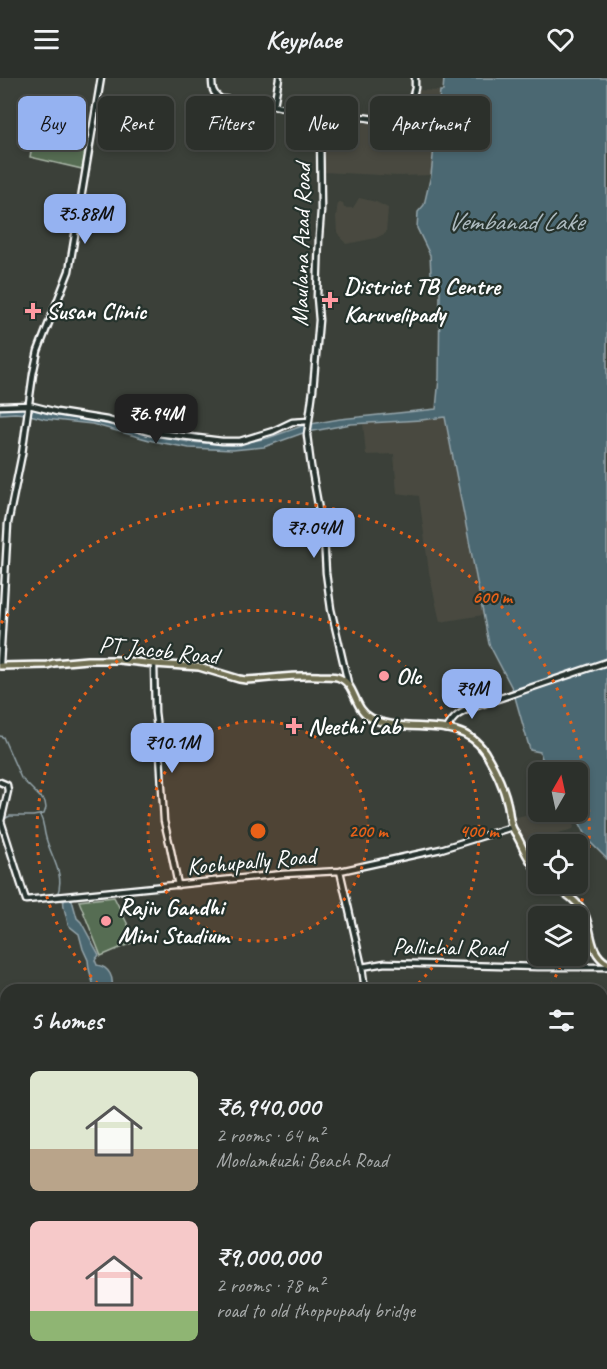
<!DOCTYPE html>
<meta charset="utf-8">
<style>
:root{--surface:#2c302b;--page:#383c37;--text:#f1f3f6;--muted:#a6a9a9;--line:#484b47;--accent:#95b2f1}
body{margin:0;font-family:Caveat,sans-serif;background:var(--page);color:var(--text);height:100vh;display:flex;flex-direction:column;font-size:22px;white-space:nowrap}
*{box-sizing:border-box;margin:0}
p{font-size:20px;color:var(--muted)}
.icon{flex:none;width:33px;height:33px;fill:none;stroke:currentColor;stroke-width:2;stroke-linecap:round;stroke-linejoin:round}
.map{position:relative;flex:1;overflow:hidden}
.side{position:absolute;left:0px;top:906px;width:608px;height:386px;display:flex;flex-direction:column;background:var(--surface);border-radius:18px 18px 0 0;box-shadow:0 3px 9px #0003,0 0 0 2px var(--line)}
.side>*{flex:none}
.hud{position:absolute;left:18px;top:18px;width:572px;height:54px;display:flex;gap:12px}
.needle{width:39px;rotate:9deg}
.buttons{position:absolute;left:528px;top:684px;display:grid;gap:12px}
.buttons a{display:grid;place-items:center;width:60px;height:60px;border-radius:9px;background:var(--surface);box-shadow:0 3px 9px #0003,0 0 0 2px var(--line);font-size:30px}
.price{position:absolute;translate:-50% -51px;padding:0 14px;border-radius:12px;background:var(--accent);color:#111;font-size:20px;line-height:39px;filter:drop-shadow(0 2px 3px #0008)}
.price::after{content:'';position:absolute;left:50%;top:36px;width:18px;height:14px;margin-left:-9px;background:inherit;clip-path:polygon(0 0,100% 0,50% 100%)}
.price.active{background:#222;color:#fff}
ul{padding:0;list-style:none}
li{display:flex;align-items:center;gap:18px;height:150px;padding:0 30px}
li span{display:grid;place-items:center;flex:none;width:168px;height:120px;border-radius:9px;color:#555}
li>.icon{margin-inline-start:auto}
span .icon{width:72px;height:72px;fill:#fffc;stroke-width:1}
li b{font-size:26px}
h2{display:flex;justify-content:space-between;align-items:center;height:72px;padding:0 30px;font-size:26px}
.pill{padding:0 21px;border-radius:9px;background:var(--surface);box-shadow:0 3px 9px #0003,0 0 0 2px var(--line);font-size:21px;line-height:54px}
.pill.active{background:var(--accent);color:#111}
header{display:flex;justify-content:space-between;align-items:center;height:78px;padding:0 30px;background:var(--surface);font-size:27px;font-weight:700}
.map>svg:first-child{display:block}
.built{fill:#494a41}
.green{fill:#566d52;stroke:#aab6a8;stroke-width:1.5}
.water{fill:#4c6872;stroke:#94a4aa;stroke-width:1.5}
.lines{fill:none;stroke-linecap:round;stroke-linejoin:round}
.stream{stroke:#94a4aa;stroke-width:1.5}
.secondary-casing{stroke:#fff;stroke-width:9}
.primary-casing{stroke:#fff;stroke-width:10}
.secondary{stroke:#26332d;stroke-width:4.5}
.primary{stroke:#716f52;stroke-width:5}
.ring{fill:none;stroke:#e96118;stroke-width:3;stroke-dasharray:3 6}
.poi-dot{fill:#ff9aa2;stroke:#26332d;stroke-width:2}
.labels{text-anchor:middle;stroke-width:4.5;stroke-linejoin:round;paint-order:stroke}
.street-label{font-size:24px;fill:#fff;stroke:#26332d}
.poi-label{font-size:24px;font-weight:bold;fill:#fff;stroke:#26332d;text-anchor:start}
.water-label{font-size:26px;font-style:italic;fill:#aebbc0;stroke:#26332d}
.centre{fill:#e96118;stroke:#26332d;stroke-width:3}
.ring-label{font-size:18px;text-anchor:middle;font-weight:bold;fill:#e96118;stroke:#26332d;stroke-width:4.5;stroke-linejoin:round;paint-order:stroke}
</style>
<header><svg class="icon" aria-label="menu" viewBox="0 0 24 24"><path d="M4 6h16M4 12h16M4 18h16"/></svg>Keyplace<svg class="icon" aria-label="heart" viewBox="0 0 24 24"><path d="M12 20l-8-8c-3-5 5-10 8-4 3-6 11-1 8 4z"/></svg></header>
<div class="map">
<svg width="607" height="1291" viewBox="0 0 607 1291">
<rect width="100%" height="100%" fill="#3b4039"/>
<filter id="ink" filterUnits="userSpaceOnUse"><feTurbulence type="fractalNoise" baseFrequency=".0167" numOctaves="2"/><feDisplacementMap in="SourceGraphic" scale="12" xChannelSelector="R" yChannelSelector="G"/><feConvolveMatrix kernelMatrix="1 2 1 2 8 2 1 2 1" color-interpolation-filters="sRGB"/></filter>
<g filter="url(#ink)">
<path class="built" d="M416,12L440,13L431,97L399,98L322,94V42L401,46L409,44Z
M359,120L376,124L388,130L386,155L376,160L346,166L337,154L336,139L338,124L343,125L344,130H353Z
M439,339H445L483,537L440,544L429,494L419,418L397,415L394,376L366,377L363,345L421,342Z
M538,732V734H569L574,749L573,751L522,765L513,745V740L537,734Z"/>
<path class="green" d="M34,58L87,67L82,91L30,79Z
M114,819L136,863L101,878L79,823Z"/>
<path class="water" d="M444,0H607V781L589,763L575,736L574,734H578V694H546L540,674L530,672L513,612L489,566L445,339L421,342L351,346L303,355L264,369L233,372L189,370L153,363L92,346L45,341L26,336L15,335L0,336V330H26L50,336L93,343L147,356L189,364L233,367L268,360L305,347L340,341L436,331L439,300L440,211L431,196L430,177L417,150L418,134L424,127L431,97L440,13H443Z
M64,822H72L77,840L81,844L99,877L95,882L97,887C109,889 115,900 111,912H95L89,891L88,882L83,871L79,856L68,847C67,838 62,828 64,822Z"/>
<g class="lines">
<path class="stream" d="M0,658L3,659L21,700L45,724L46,730L44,736L33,738H10L2,742
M40,737C45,747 43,750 46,760C51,779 66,798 57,817L60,822L64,823
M602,978L607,980"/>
<g class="secondary-casing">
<path id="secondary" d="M212,0C212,10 212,15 221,21C254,23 286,28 317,40L320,48L321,133L319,159L317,219L319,242L313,312L307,357L311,388L324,459L326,495L331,531L348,605
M274,27L279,0
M317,40C330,39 343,39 356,39C373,38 387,47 404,43L407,40L415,10V0
M0,328L29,327L57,334L107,342L150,354L222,363H240L273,353L292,344L309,343
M0,586L8,445L22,376L33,296L38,273L69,193L101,0
M154,586L155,634L160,676L164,743L170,768L178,807
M447,651C453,638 461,634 474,629L607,584
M0,704L7,707L8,713L1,743L26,822L283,796L340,793L441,771L512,749
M340,793L362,889L365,912
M362,889L385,885L538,889H607
M602,1094L607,1095
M0,1282L6,1280
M103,1286L104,1291
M433,1286L434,1291"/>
</g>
<g class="primary-casing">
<path id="primary" d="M0,588L47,587L54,585L87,582H119L154,586L199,589L239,601L246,602C270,601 294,596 319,598C325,598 331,598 337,599C357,605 352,630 371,640C406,658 460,635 485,674C494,689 503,707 507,724C509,731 509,739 511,746C512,751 515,754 517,758C524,771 528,783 538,793
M552,806C563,814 577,822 584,835C593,852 588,874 607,885"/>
</g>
<use href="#secondary" class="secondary"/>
<use href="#primary" class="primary"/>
</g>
</g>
<circle cx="258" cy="753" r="110" fill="#e96118" fill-opacity=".12"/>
<g class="ring">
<circle cx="258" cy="753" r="110"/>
<path d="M104 912A221 221 0 1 1 412 912"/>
<path d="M564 880A331 331 0 0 1 549 911M1 545A331 331 0 0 1 578 839"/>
</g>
<g class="poi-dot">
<path d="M327 213h6v6h6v6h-6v6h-6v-6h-6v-6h6z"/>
<path d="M30 224h6v6h6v6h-6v6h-6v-6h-6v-6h6z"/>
<circle cx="384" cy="598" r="6"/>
<path d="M291 639h6v6h6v6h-6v6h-6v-6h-6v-6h6z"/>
<circle cx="106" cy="843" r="6"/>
</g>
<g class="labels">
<g class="street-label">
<text transform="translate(301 167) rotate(-89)" y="8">Maulana Azad Road</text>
<text transform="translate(159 572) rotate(6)" y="8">PT Jacob Road</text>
<text transform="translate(251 783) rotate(-5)" y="8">Kochupally Road</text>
<text transform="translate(449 869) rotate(1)" y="8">Pallichal Road</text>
</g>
<g class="poi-label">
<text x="344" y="216">District TB Centre<tspan x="344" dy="28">Karuvelipady</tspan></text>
<text x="46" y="241">Susan Clinic</text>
<text x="396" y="606">Olc</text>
<text x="308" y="656">Neethi Lab</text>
<text x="118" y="837">Rajiv Gandhi<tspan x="118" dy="28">Mini Stadium</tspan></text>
</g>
<g class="water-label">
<text x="515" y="152">Vembanad Lake</text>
</g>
</g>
<circle cx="258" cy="753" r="9" class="centre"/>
<g class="ring-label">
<text x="492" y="525">600 m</text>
<text x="368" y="759">200 m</text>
<text x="479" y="759">400 m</text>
</g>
</svg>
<div class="buttons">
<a><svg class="needle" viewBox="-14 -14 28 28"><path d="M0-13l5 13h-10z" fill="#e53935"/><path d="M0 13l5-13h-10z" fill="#a6a9a9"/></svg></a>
<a><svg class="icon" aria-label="locate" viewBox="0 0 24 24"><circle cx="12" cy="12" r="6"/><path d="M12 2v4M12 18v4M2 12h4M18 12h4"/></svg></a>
<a><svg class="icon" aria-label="layers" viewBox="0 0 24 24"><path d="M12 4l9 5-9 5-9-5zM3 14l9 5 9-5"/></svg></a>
</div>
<b class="price" style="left:85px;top:167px">₹5.88M</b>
<b class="price active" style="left:156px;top:367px">₹6.94M</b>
<b class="price" style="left:314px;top:481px">₹7.04M</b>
<b class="price" style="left:472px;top:642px">₹9M</b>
<b class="price" style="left:172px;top:696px">₹10.1M</b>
<div class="hud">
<a class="pill active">Buy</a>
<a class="pill">Rent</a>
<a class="pill">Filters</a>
<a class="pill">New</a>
<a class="pill">Apartment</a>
</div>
<section class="side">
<h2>5 homes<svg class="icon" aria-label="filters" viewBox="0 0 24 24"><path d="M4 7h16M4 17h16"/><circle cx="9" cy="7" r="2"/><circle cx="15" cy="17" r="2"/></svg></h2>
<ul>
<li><span style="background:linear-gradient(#dfe7d0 65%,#b9a48a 0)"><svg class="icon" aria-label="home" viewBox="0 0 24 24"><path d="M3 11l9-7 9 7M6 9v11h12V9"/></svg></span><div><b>₹6,940,000</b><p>2 rooms · 64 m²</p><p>Moolamkuzhi Beach Road</p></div></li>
<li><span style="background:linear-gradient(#f6c9c9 75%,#8fb573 0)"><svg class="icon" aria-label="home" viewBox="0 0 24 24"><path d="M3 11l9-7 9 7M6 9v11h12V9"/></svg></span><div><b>₹9,000,000</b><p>2 rooms · 78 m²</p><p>road to old thoppupady bridge</p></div></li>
</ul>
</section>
</div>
